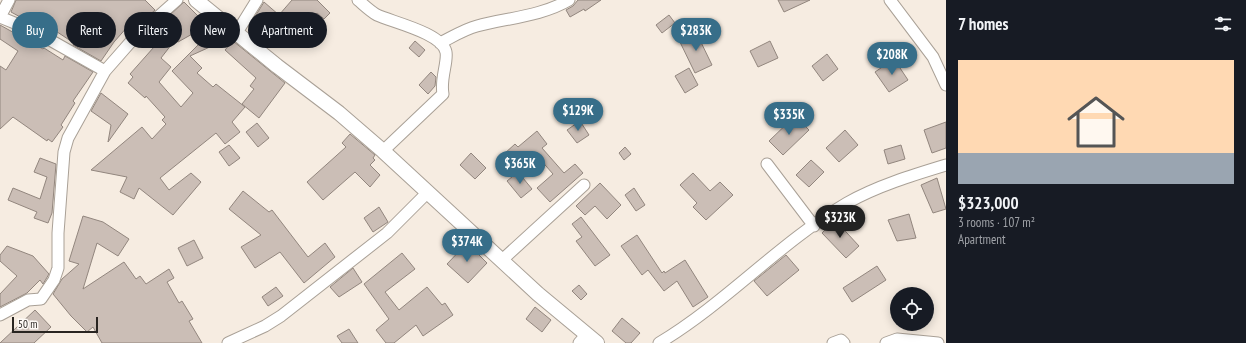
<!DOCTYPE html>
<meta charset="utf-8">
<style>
:root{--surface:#171b24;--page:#242831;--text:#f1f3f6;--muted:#9ea1a6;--accent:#376e89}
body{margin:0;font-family:"PT Sans Narrow",sans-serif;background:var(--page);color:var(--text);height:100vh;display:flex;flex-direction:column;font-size:15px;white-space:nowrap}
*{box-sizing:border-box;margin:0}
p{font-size:13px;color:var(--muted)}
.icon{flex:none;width:22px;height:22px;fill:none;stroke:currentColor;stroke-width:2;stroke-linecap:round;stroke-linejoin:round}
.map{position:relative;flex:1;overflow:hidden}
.side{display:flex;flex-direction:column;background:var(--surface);width:300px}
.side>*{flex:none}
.top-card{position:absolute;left:12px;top:12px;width:380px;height:36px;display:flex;gap:8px}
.controls{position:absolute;left:890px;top:287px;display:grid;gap:8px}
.controls a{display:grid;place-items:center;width:44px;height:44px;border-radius:50%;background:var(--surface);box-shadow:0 2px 10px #0003;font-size:20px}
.scale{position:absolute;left:12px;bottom:10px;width:86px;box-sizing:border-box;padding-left:4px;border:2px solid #292521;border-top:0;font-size:11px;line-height:14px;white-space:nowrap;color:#292521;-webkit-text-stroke:3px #fefaf6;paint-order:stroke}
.price{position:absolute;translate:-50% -34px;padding:0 9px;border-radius:14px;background:var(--accent);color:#fff;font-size:13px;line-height:26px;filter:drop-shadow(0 1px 2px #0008)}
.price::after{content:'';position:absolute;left:50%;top:24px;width:12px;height:9px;margin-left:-6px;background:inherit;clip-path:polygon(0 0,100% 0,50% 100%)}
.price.on{background:#222;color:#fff}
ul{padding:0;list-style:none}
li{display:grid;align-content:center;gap:8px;height:212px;padding:0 12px}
li span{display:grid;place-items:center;height:124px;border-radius:0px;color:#555}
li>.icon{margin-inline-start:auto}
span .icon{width:72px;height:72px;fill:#fffc;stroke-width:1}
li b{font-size:17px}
h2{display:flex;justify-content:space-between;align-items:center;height:48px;padding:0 12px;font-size:17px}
.pill{padding:0 14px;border-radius:18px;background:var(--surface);box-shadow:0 2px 10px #0003;font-size:14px;line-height:36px}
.pill.on{background:var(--accent);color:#fff}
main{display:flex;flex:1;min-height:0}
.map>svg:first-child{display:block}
.building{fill:#cbbeb6;stroke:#92867e}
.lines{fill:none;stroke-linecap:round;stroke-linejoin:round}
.minor-casing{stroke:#a9a096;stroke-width:13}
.tertiary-casing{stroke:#a9a096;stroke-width:16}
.minor{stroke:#fff;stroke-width:11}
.tertiary{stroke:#fff;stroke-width:14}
</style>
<main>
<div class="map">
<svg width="946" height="343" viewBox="0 0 946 343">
<rect width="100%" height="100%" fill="#f6ece1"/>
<path class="building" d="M16,0H145L155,10L134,29L129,25L114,42L101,61L73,45L74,43L45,24L44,25L27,14L24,19L11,12Z
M292,0H317L330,13L324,19L317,13L293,41L280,31L275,37L253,20L264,2L279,15Z
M578,0H601L585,11L584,9L570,17L566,10L573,6Z
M778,0H810L784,12Z
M184,2L206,24L202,26L203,28L178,42L175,40L161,58L171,67L159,82L181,107L193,93L172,71L207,36L212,46L190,56L202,68L197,73L213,87L216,84L245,107L232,122L240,132L225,144L216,133L160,178L169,190L191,173L201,182L173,215L139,188L134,199L120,192L127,177L91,170L142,127L152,139L166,124L162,120L165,117L146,96L145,98L128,83L133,77L130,74L154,47L144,39Z
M669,15L675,23L662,33L656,25Z
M0,25L43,49L44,48L63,60L65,56L93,72L73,101L75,103L61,125L63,127L52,142L48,139L47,141L13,117L0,129V66L6,70L18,51L0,39Z
M696,32L712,65L695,73L679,40Z
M233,41L285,83L259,118L242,104L254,89L250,86L256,78L225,50Z
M415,41L425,50L419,57L409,48Z
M770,41L778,58L758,67L750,51Z
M827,54L838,69L823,81L812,66Z
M894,59L908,80L889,92L875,72Z
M689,68L698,85L685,93L675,76Z
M431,72L436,77L435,86L428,94L419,85Z
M101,93L128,114L108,142L111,125L91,111Z
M795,116L809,130L783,155L769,141Z
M580,121L589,135L577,143L567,130Z
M946,122V148L932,153L924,130Z
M257,123L269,138L258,147L246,132Z
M845,130L858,145L839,162L826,148Z
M537,131L547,144L542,148L564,173L575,164L583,173L550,202L537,188L553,174L539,158L532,156L518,168L504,154L515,144L518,147Z
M350,134L375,155L373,158L375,160L370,165L380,175L370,187L355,172L323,200L307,182L346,147L342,143Z
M229,145L240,158L229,166L219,152Z
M901,145L905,159L888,164L884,150Z
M625,147L631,154L624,160L619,153Z
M471,153L486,168L475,179L460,165Z
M40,158L56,164L52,213L48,223L34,218L37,212L8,200L13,188L40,199L47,177L34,172Z
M811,160L824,172L809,187L796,175Z
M518,172L532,189L521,198L507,181Z
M693,173L710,191L720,182L733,195L706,220L693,207L697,203L680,185Z
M937,178L946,209L933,213L921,185Z
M600,183L621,205L607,219L595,206L585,215L576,206Z
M634,188L645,205L636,211L625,195Z
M243,191L269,212L272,210L308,257L325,243L335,257L304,283L280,252L255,268L241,247L261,235L229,209Z
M379,207L388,222L373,232L364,218Z
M909,214L916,238L897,241L888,220Z
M83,216L103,222L129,239L118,256L97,243L83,289L124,262L136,279L140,276L146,284L169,269L174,278L167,282L179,303L182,301L193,319L189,321L202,343H102L93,327L87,332L71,316L53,294L62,279L79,264L69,261Z
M581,217L610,255L595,266L576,241L582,237L572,224Z
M835,220L859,246L846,258L822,233Z
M637,235L662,273L664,271L665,273L685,260L708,297L693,307L677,281L664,291L648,270L642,275L621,246Z
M194,240L203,258L187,266L178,248Z
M467,243L487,263L468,283L447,264Z
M7,246L33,256L49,274L43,284L40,280L27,293L0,307V294L17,276L0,261V255Z
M402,253L415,269L385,292L399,310L427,287L442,305L445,303L453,315L423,336L416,325L394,343H386L376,330L389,319L364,284Z
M786,255L799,270L767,296L754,281Z
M877,266L886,280L852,302L843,288Z
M353,268L362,282L339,297L330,287Z
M579,285L587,294L581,300L572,291Z
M276,287L283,296L268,306L262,297Z
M535,307L551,320L542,332L526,319Z
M35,310L51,327L34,343H0Z
M622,318L640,333L631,343H626L612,331Z
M349,329L358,343H342L337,336Z"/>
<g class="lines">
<g class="minor-casing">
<path id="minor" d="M358,0C364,5 370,11 377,15C392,22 442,33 446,52C448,62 440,79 443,94L383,151
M890,0L933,57L946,85
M0,17L34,31L105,71L134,38L177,0
M0,17L9,0
M236,34L257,0
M440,43C452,37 465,29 477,26C507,18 542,16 569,0
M767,164L814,226
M502,260L584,185
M0,315L28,300L41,299L54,280L58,268V233L64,152L68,138L105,71
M228,343L265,326L281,316L387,233L428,192
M579,343L587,334
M659,343C726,303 779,243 847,203C877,186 913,175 946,165
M833,343L841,340L844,343
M886,343L897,339L938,343"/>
</g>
<g class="tertiary-casing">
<path id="tertiary" d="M196,0L277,66L339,113L383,151L538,294L597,343"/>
</g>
<use href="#minor" class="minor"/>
<use href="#tertiary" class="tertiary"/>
</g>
</svg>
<div class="controls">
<a><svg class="icon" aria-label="locate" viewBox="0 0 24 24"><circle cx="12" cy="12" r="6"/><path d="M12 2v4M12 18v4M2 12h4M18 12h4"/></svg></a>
</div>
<div class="scale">50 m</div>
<b class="price" style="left:696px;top:52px">$283K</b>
<b class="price" style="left:892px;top:76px">$208K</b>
<b class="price" style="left:578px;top:132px">$129K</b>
<b class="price" style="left:789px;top:136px">$335K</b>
<b class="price" style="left:520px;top:185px">$365K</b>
<b class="price on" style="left:840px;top:239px">$323K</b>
<b class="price" style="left:467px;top:263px">$374K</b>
<div class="top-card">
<a class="pill on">Buy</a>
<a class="pill">Rent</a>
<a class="pill">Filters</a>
<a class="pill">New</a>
<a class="pill">Apartment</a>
</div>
</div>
<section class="side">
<h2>7 homes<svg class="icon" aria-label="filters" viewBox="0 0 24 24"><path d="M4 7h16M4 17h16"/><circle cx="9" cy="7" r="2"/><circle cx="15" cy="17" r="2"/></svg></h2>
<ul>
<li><span style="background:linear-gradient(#ffd9b3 75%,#9aa5b1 0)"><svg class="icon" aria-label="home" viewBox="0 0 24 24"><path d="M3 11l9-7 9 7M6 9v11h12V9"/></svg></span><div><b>$323,000</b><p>3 rooms · 107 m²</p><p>Apartment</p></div></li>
</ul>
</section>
</main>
